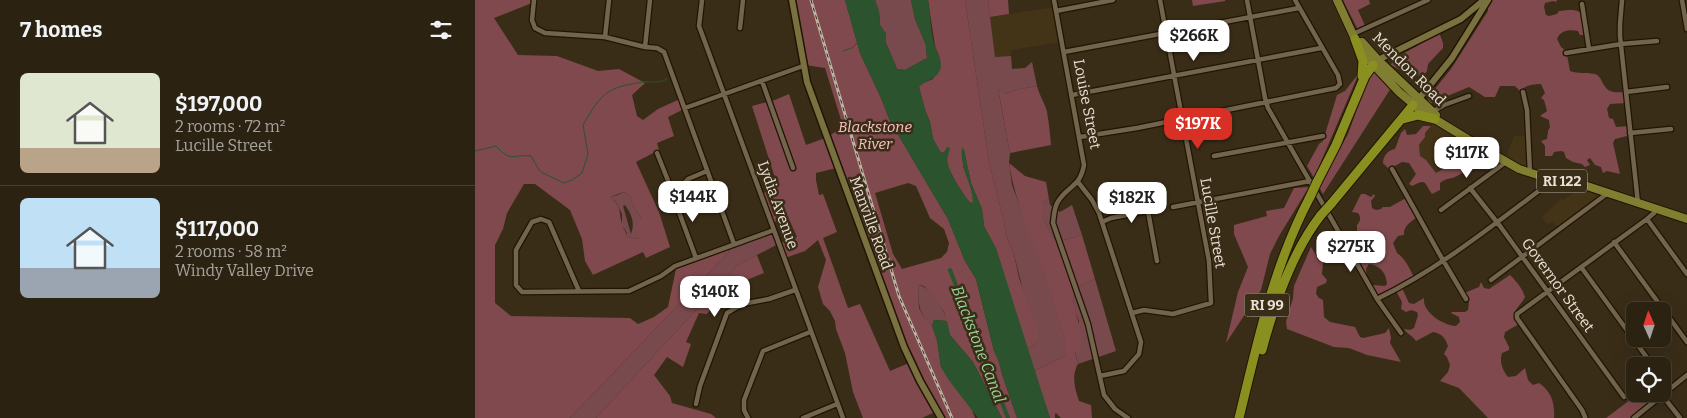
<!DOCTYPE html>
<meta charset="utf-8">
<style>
:root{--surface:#2c2212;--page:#342a1b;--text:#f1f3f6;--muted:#a6a49f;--line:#483f32;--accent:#d93025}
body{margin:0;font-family:Bitter,serif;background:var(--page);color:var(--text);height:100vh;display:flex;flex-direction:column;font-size:19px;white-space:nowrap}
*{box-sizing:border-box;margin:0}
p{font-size:16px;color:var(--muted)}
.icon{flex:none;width:28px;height:28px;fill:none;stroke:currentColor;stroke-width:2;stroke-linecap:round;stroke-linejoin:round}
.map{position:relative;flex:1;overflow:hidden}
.side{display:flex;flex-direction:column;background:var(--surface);width:475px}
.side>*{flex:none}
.needle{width:32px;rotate:357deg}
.buttons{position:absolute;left:1151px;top:302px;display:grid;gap:10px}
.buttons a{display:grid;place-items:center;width:45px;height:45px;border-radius:8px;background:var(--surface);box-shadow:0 5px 20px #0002,0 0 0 1px var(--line);font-size:25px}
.price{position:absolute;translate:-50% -42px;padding:0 11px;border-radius:10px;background:#fff;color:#222;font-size:16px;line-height:32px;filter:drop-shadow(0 1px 2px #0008)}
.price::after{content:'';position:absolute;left:50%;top:30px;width:15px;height:11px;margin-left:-8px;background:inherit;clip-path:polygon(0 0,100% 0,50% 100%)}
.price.selected{background:var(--accent);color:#fff}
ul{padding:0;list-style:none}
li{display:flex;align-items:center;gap:15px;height:125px;padding:0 20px}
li+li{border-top:1px solid var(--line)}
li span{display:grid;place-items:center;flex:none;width:140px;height:100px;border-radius:8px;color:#555}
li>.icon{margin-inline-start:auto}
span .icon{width:60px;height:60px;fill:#fffc;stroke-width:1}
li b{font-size:21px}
h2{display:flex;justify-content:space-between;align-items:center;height:60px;padding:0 20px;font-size:21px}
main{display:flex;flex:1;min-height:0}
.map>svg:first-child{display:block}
.built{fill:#433317}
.green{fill:#794a4d;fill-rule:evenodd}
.forest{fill:#80494d;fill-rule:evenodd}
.water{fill:#2b532d}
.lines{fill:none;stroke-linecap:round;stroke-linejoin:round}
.stream{stroke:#2b532d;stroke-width:1}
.canal{stroke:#2b532d;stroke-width:4}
.street-casing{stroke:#211502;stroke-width:7}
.secondary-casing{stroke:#211502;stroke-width:9}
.primary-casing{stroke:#211502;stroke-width:10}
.highway-casing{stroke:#211502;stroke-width:11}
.street{stroke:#72644d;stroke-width:4.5}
.secondary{stroke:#79713f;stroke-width:6}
.primary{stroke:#807e31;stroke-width:8}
.highway{stroke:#8a901f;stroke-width:9}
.rail-casing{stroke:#bbb2a3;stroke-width:3}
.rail{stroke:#3a2d18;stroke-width:1;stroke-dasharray:4;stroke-linecap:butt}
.highway-bridge-casing{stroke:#211502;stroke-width:11;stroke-linecap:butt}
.highway-bridge{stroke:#8a901f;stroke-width:9}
.labels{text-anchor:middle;stroke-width:5;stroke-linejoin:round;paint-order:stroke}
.shield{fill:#3a2d18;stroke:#b4ab9c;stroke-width:1}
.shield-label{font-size:14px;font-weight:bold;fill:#e9e1d4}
.street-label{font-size:15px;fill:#e9e1d4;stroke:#3a2d18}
.park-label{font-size:15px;font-style:italic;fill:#f9c2c4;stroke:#3a2d18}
.water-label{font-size:16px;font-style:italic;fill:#96d598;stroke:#3a2d18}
</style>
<main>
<section class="side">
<h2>7 homes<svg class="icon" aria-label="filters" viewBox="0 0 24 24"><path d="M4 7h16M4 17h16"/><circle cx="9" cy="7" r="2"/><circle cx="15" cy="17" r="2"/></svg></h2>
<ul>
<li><span style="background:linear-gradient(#dfe7d0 75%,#b9a48a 0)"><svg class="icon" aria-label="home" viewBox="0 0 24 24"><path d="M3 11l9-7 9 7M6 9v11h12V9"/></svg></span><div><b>$197,000</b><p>2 rooms · 72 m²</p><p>Lucille Street</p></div></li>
<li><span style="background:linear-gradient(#bfe0f5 70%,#9aa5b1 0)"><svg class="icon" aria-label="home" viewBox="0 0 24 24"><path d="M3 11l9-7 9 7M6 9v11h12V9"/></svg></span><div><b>$117,000</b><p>2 rooms · 58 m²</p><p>Windy Valley Drive</p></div></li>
</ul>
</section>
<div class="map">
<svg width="1212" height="418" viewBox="0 0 1212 418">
<rect width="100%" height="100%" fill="#3a2d18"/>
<path class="built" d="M580,7L586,42L536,50V56L520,57L515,17Z
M962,120L1001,147L997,158L993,160H985L961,173L951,160L945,156L944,146L950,137V133Z
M1053,135L1055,174L1029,162L1039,136Z
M1107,187L1132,195L1087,230L1085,231L1078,222L1073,224L1070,222L1067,217L1086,199L1089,200L1096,195Z"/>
<path class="green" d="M400,0H436L440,19L451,45L452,58L430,70L422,69L411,43V34L405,25L404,12Z
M490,0H513L520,57L536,56L537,69L550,68L557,62L562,86L541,90L531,94L523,89L535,153L534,163L537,185L579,299L591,345V355L559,371L552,349L561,343L539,254L531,236L529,222L514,162Z
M149,192L155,196L158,206L166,218C163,225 166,232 163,239L152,237V233L147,225V214L141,202L135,197L143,195ZM150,205C157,215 160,223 156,234L148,206Z
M574,199L575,205L585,212L597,205L607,235L585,241L579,239L568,219V202Z
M300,230L305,243L261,266L248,284L234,296L121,418H95L254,252L253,247Z
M620,279L641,351L603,364L600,351L604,321L599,309V289L610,283Z
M444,285C459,289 468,308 472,321L459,320L457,326C443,313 444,305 443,287Z"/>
<path class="forest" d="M0,0H58L57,3L19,18L43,55L82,56L123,71L144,69L170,83L157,95L162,116L168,120L183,109L205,99L209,109L193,117L199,136L182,143L184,150L161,162L184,212L195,247L171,258L168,252L118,275L110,261L107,239L95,210L60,184H49L32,213L28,229L20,245V303L36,316L155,318L163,324L179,317L193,307L201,269L253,247L254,252L95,418H0ZM149,192L155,196L158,206L166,218L160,228L164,235L163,239L152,237C152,232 149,231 148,226C143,214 148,207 135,197Z
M320,0H370L385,53L406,98L415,121L473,219L490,261L501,279L519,351L523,359L528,377L542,418H527L498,362L475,335L469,312L463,302L455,292L449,286L444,285L443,287L444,308L448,316L457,326L462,340L466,367L497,410L500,418H464L460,412L447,418H388L378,392L370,353L361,329L360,321L355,311L348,304L343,287L351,260L343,240L330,251L310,258L305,243L322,237L313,217L297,223L286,194L303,187L277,106L300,100L314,94L331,145C344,140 362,136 367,123L350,68L330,65ZM361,168L367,183L380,179L385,192L373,197L434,363L415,371L385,304L373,308L348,238L362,232L348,194L344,195L341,180V173ZM433,183L441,186L455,218L469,229L474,243L472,252L466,258L427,269L418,254L400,193Z
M453,0H490L514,162L529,222L531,236L539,254L544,278L563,332L561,343L552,349L521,249L509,226L507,209L496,183L489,150L488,166L498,193V202L496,203C491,200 475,173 473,166C471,161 472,156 474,151L466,153L458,139L455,122L450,110L444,87L446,84L458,79L465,59L460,46Z
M513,0H533L534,14L515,17Z
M717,0H750V1L718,6Z
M868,0H894L895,4L883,10L891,28L884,32Z
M1012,0H1082L1081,2L1078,1L1070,3L1069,7L1071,15L1074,16L1082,14L1084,11C1096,10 1101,8 1111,16L1112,35H1105L1103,31C1095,29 1085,30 1082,39L1086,47L1094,53L1092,55L1095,71C1103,74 1111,72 1119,74C1127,75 1127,87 1135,91C1139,93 1145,92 1150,92L1151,103L1135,104L1132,109L1134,118L1138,119L1141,127L1155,126L1156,135L1140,139L1138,143L1145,174L1132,171L1128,173L1126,167L1120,165L1115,158L1112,160L1115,165L1110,167L1107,164L1098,162L1091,158L1089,152L1086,151L1079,152L1077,156H1070V146L1066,141L1072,139L1073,131L1075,127L1074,120L1065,116L1072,111L1069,100L1066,98L1070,93L1066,84C1058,84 1051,85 1045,91L1040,86H1025L1020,97H1010L994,87L958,102L955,105L953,99L955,95L976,69L1013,11Z
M964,32L968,43V48L953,64L952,71L949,75C937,78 926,70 916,65L918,59L942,46Z
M899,72L916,88L848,194L844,187L873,134L895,73Z
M884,73L839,178L832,166L844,144L848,141L862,95L870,91Z
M562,86C564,95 570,103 572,112C574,123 575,134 576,145L535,153L523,88L531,94L541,90Z
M948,126H956L950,133V137L944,145L945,156L951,160L961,173L985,160H993L996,165C992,169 983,177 977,178C972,179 970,179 965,183V190L957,194C949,183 952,178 937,186L934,184L941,174L934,163L927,162L914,169L908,163C908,156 913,150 920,149L926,133L930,129L932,135L941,134Z
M534,163L550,176L571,182L574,199L568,202V219L579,239L585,241L607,235L620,279L610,283L599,289C599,296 598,304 600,310C604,327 610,333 604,350L600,352L603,364C596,376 600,389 604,401L616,405L617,418H586L581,413L580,414V418H575L559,371L591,355C591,341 586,327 582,313C569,263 542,215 534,163Z
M834,187L804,236L795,254L786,290L751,343L763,292L773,267L759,234V225L792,216L791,211L809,208L819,188Z
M886,194H890L896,197L899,194L900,196L896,201L897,208L901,210L906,209L908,207H915L931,198L942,217C936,222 928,226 929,235L923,236L918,243L922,253C931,259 935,270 940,279L927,288L934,303L939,304L949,298C947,312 968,325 981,326L985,322L984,317L976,313L977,312H990L993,310L994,302L987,294L1004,287L1006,282L1009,288L1014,289L1035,275C1042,282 1047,288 1050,297C1044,309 1035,309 1044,324L1030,332L1029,337L1034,347V350L1027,353C1024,362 1028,371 1033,377L1041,376L1050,368L1053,380L1058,385L1064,383C1077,392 1080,404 1079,418H1013L984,388L965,381L973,372L975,365L972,357L969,354L973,346C970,337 967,334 958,332L941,341C938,336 932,334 929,329L935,330L939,328L943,315L942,312L936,310L931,312L926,309L927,302L921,291L904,300L878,260C894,252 896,250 888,234L882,232V225C886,221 886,217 883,213L877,212ZM894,264C905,266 911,272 912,284L910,286L897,285L892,278L891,269Z
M836,247L844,260L848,262L847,274L852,280L851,283L842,287L841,294L844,298L848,300L849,317L855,322L880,327L885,337L888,338L910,333L914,328L916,338L915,343L926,362L892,355L874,348L859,347L812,329L811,322L818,298L819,286Z
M282,255L289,273L252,288L248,284L261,266Z
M234,296L238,305L232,314L224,313L211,342L216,344L208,367L192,357L179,375L195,396L197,403L236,414L241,418H121Z
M1160,393L1181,394L1184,398L1159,418H1131L1155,400Z"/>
<path class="water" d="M370,0H400L404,12L405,25L411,34V43L422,69L430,70L452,58L451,45L440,19L436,0H453C456,15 455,33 460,47C463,54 468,62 465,70C462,79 450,80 444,87L450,110L455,122L458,139L466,153L469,152L472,147L475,148C474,153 471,158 473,164C474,172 490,199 496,203L498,202C497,183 484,167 487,147L489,150L496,183L507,209L509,226L521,248L575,418H542L528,377L523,359L519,351L501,279L490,261L473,219L415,121L406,98L385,53Z
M459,320L472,321L475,335L498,362L527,418H503L473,379L466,367L462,340L457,326Z"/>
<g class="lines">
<path class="stream" d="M368,51L377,48L382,43
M0,151L21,146C37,163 36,154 56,156L64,170L68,173L89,183L97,180L107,173L113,154L108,125C126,94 131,87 169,82C177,81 184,84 192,79"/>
<path class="canal" d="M475,270L533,418"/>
<g class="street-casing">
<path id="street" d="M59,0L57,20L60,28L70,33L130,37L170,47L182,48L189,52L259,244
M227,0L224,26L368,418
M579,0L609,165C605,187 594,185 584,200C579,206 579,215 578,223L613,324L629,395L640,409L653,418
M772,0L790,98L793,108L902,299L926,333
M1147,0L1145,24V36L1163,203
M1207,0L1212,29
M1107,4L1114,49
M581,11L638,0
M265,28L268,0
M878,34L953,0
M130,37L134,0
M170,47L175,0
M589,52L824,8
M1091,53L1146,44L1182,41
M287,81L318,168
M1048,92L1052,110L1055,173
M1151,92L1192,87
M597,95L846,48
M210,108L328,66
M957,112L969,105L994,96
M1155,133L1196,129
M605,137L662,128L861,88L865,84L863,75L820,0
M182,153L194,183L202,191L204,212L221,258
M739,156L848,136
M917,169L965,255L991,299
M603,182L617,200L624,213L666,342L664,354L649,371L625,376
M995,188L1025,226L1149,397
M202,191L213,179L232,171
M698,207L835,181
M966,210L1031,162
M673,211L682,261
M1172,219L1212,274
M627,222L636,218L682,209
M1139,242L1212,342
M1106,267L1178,366
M1016,280L1133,193
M104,291L74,222L66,219L57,222L41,250V285L47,292L154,291L186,276L200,266L299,230
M902,299C964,269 1018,225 1073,184L1075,179
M657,313L669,310L698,314L736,303L734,261L685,0
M1187,395L1205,418
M221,404L225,386L252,313L267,304L294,299L320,290
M1110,417L1107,410L1042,318V314L1172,219L1179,213L1181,209
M273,418L269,410V400L288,351L335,332
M328,418L362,404
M1159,418L1212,375"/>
</g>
<g class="secondary-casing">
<path id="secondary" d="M317,0L332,82L429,347L445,381L466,418
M903,60L986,19L1009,0
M943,100L977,58L1013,0"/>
</g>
<g class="primary-casing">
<path id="primary" d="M862,0L880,39L893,59L924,92L945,110L1004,146L1044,169L1075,179L1112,186L1212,219
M887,42L903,60L961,115"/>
</g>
<g class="highway-casing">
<path id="highway" d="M880,39L888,61L887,76
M928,119L943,115L960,119
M842,182L861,145L890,76L898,65
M856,204L938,105
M787,350C799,305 817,252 846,215
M764,418C783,341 798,267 835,197"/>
</g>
<use href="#street" class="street"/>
<use href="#secondary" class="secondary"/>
<use href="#primary" class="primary"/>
<use href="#highway" class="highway"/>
<g class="rail-casing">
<path id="rail" d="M336,0L424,296L477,418"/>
</g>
<use href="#rail" class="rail"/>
<g class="highway-bridge-casing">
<path id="highway-bridge" d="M835,197L842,182
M846,215L856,204"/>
</g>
<use href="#highway-bridge" class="highway-bridge"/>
</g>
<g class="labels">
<g class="shield">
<rect x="1062" y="169.5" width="50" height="23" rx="4"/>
<rect x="769.5" y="293.5" width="45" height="23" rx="4"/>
</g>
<g class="shield-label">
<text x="1087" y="186">RI 122</text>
<text x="792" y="310">RI 99</text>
</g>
<g class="street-label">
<text transform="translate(934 69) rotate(45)" y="5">Mendon Road</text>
<text transform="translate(612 104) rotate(79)" y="5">Louise Street</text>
<text transform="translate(303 205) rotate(70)" y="5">Lydia Avenue</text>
<text transform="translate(396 223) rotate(70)" y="5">Manville Road</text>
<text transform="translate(738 223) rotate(80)" y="5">Lucille Street</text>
<text transform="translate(1083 285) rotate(54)" y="5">Governor Street</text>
</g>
<g class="park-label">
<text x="400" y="132">Blackstone<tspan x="400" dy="17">River</tspan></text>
</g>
<g class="water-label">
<text transform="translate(504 344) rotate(69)" y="6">Blackstone Canal</text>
</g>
</g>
</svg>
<div class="buttons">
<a><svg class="needle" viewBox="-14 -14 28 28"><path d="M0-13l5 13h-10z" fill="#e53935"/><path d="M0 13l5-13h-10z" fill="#a6a49f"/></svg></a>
<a><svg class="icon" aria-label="locate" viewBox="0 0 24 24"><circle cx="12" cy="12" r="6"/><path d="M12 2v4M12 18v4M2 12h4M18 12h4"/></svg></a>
</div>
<b class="price" style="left:719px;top:62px">$266K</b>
<b class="price selected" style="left:723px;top:150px">$197K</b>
<b class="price" style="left:992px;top:179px">$117K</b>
<b class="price" style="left:218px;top:223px">$144K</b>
<b class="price" style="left:657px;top:224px">$182K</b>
<b class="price" style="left:876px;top:273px">$275K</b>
<b class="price" style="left:240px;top:318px">$140K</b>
</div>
</main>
